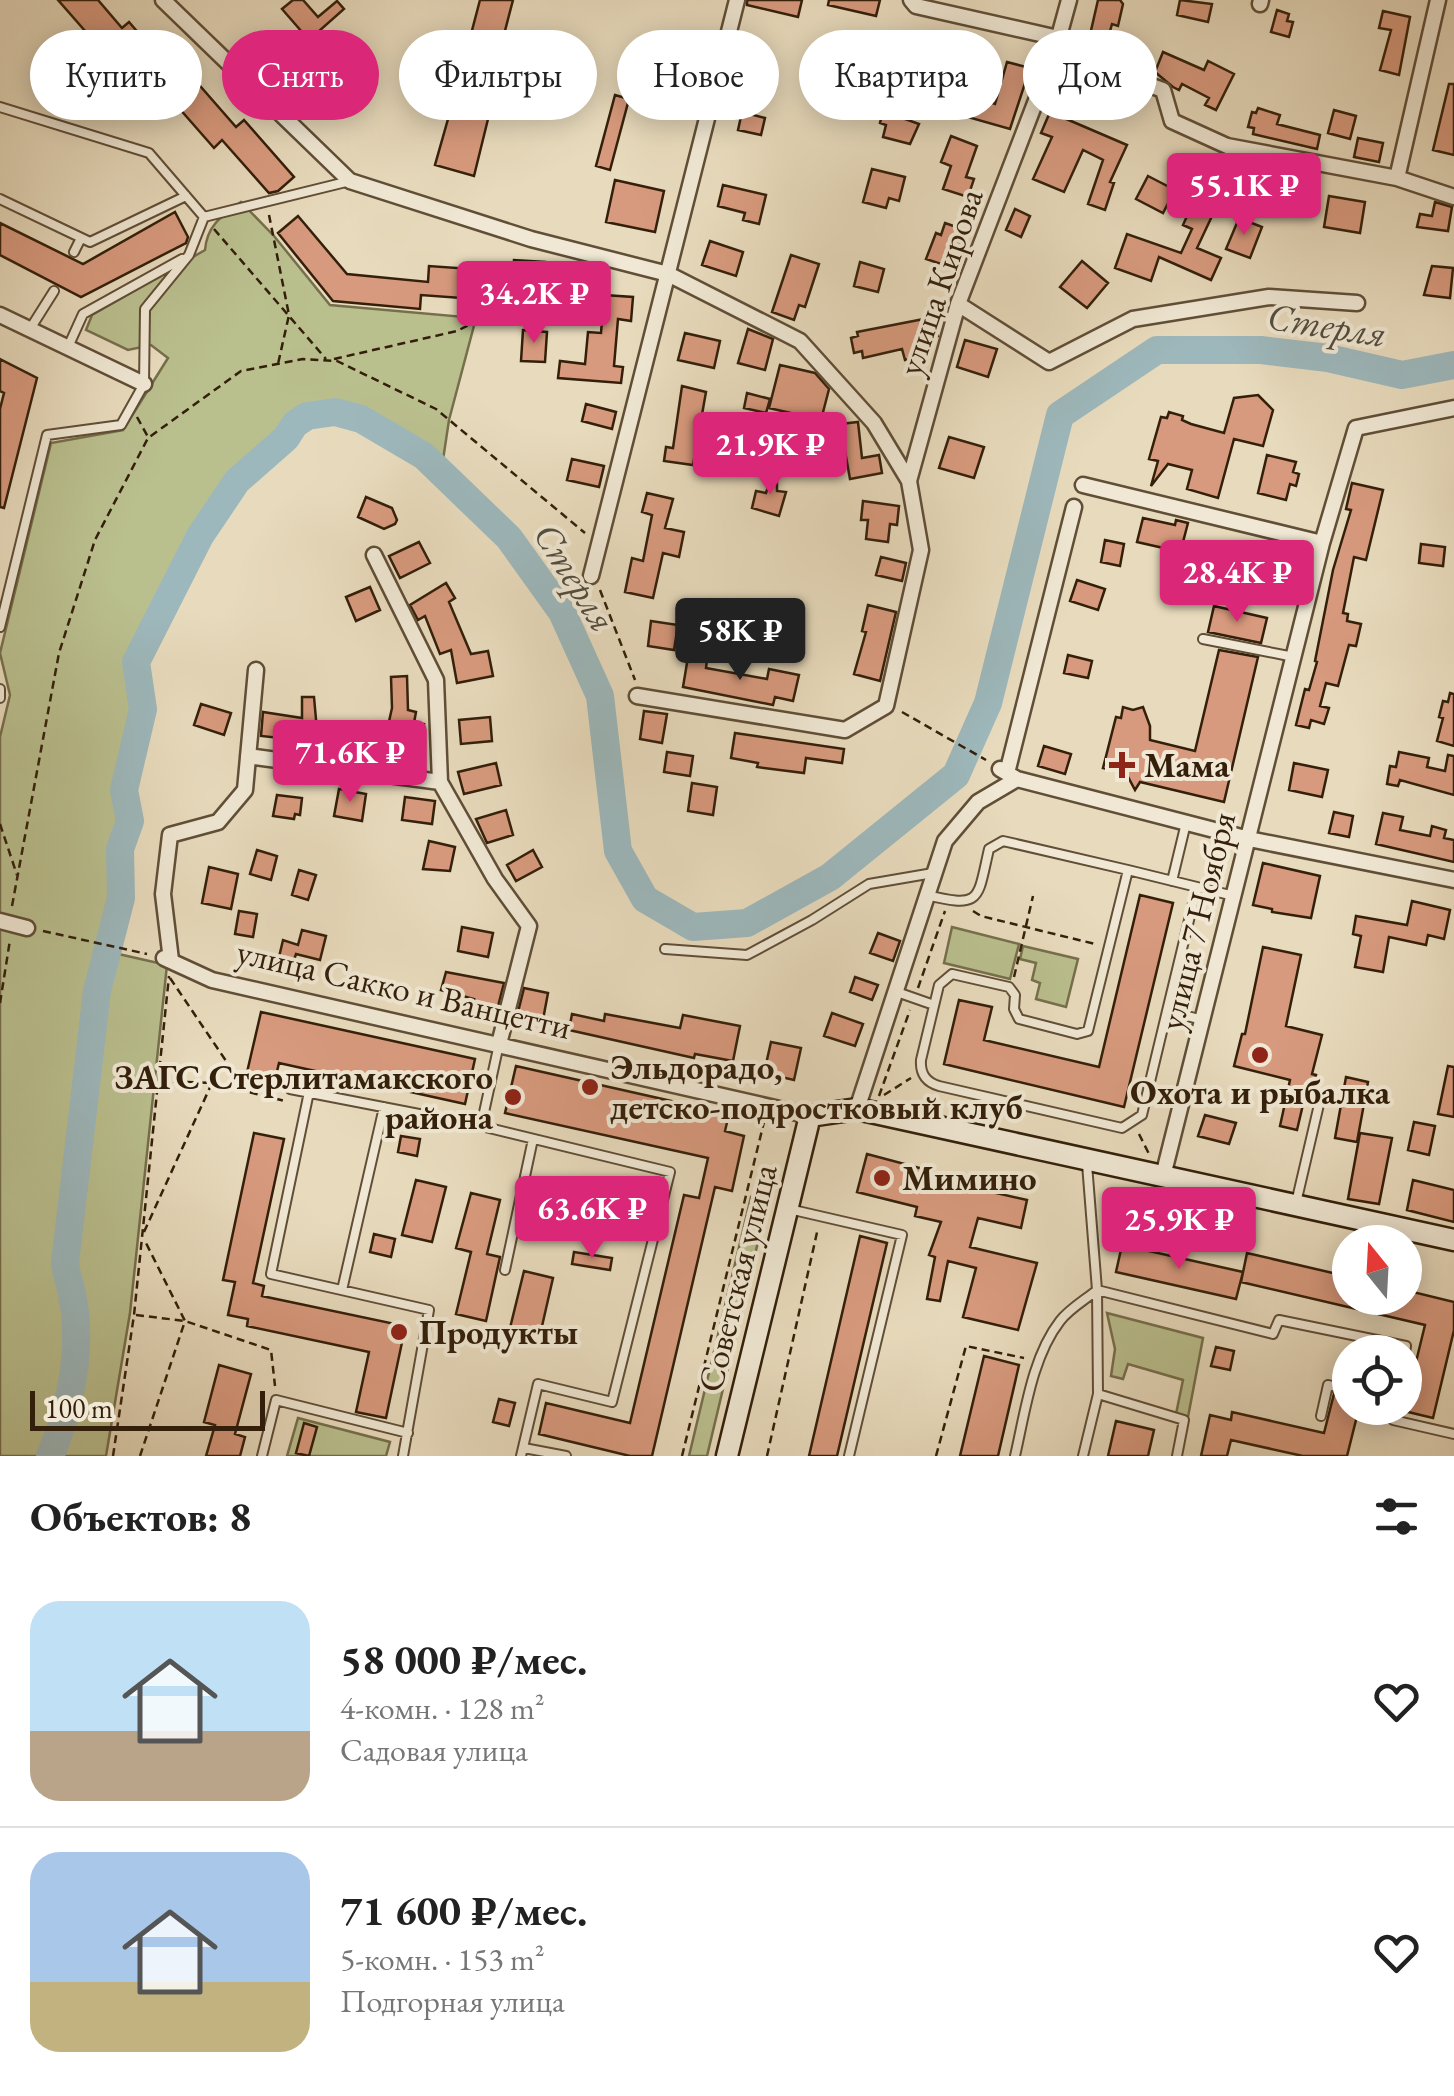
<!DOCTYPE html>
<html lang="ru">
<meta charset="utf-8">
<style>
:root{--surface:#fff;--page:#f2f2f2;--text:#222;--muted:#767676;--line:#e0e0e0;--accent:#db2777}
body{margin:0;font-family:"EB Garamond",serif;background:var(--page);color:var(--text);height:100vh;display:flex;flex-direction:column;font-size:38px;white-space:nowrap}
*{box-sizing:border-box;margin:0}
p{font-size:32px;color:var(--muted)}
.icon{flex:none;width:55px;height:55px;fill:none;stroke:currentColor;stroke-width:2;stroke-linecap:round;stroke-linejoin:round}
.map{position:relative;height:1456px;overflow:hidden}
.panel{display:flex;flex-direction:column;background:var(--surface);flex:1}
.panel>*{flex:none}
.guide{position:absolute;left:30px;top:30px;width:1395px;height:90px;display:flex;gap:20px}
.needle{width:65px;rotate:342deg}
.buttons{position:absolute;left:1332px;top:1225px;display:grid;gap:20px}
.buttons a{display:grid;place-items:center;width:90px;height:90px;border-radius:50%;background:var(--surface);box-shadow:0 5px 25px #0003;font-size:50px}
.scale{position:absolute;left:30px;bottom:25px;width:235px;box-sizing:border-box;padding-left:10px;border:5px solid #331f0a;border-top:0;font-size:28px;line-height:35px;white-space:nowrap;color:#331f0a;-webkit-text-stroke:8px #f0e8d4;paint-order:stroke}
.price{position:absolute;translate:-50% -85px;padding:0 22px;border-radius:10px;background:var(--accent);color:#fff;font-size:32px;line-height:65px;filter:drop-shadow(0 2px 5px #0008)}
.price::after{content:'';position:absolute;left:50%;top:60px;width:30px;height:22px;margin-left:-15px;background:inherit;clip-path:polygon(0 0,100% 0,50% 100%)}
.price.selected{background:#222;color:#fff}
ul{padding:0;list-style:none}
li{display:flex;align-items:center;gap:30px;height:250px;padding:0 30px}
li+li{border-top:2px solid var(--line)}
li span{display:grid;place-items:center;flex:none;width:280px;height:200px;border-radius:30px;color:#555}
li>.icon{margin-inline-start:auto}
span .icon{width:120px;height:120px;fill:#fffc;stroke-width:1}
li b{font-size:42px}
h2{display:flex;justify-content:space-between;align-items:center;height:120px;padding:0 30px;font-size:42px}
.tag{padding:0 35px;border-radius:45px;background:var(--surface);box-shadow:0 5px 25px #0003;font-size:35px;line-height:90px}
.tag.selected{background:var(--accent);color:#fff}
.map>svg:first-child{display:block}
.green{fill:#babf8e;stroke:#766f4c;stroke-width:2.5}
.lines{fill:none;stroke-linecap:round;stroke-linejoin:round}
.river{stroke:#9db8bc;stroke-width:28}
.building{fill:#d89a7e;stroke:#331f0a;stroke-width:2.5}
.lane-casing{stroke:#604e37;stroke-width:12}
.street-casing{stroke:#604e37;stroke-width:19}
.secondary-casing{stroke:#331f0a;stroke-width:25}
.path{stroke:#331f0a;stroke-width:2.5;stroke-dasharray:8 5;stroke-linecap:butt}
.lane{stroke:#f0e8d4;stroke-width:8}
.street{stroke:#f0e8d4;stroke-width:14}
.secondary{stroke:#f0e8d4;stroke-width:20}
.poi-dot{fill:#8f2418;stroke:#f0e8d4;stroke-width:4}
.labels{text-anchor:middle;stroke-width:8;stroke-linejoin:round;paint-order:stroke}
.street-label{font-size:35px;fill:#331f0a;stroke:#f0e8d4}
.poi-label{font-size:35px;font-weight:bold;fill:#331f0a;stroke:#f0e8d4;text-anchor:start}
.water-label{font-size:38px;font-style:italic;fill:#534d3f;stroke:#f0e8d4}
</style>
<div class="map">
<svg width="1454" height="1456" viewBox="0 0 1454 1456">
<rect width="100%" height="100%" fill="#e8dbbd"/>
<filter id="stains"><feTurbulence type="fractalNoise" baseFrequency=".002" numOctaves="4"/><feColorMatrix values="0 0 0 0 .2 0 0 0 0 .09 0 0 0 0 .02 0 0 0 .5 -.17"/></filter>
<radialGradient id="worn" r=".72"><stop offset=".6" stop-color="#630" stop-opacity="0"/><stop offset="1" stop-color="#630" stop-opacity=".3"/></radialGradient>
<path class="green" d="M241,202L274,236L330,305L476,318L449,420L443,460C410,439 375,410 335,404C303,399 293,421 273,439C260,451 244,461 232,474C184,523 168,603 127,659L134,705L114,785L120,819L113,846L114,898L90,990L70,1131L57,1263L68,1297L72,1360L58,1426L46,1456H0V737L10,695L0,653L51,443L123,430L168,358L151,345L128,350L86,330L92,315L205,250C207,225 222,216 241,202Z
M952,927L1019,944L1010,979L944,963Z
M1023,946L1078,959L1066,1007L1036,999L1040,983L1032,980L1036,963L1020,959Z
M114,953L167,965L130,1313L106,1456H59C79,1393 90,1328 71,1264Z
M751,1197L768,1200L707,1456H689Z
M1107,1313L1203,1338L1188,1417L1176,1414L1183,1380L1128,1364L1123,1379L1111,1376L1115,1349Z
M298,1418L390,1442L386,1456H287Z"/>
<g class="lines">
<path class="river" d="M50,1456C71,1408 83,1346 72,1294C70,1284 66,1274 65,1263L97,991L121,898L120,849L130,821L124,790L143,709L136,662L200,536L237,481L286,438L295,424L307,416L335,412L361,419L424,456L509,538L562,612L600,696L618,851L645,899L693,927L747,923L830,877L956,775L988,703L1060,415L1157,350H1261L1328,358L1402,375L1454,365"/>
</g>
<path class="building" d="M58,0H98L122,28L129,22L178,79L187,71L236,127L244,120L294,177L278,191L269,193L222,140L214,148L164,91L156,99L106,42L100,48Z
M293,0H303L318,17L337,1L344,9L309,40L282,9Z
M480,0H513L501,46L470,38Z
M747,0H802L798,17L747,5Z
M829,0H880L876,16L828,5Z
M1098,0H1120L1123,4L1118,26L1112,24L1104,53L1087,48Z
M1180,0L1212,4L1208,22L1177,15Z
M1277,10L1289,14L1287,21L1293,22L1289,37L1271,32Z
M1383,11L1410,17L1399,75L1380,70L1391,30L1379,28Z
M1163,52L1204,70L1208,61L1234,74L1216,110L1205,105L1209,98L1182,84L1179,90L1173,87L1155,72Z
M1007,62L1030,68L1010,129L957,114L963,94L995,104Z
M664,69L691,76L683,112L655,105Z
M1449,84H1454V155L1433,150Z
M615,95L629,99L610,170L596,166Z
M452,105L489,115L474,176L435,165Z
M1258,108L1280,115L1277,124L1320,135L1317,149L1253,134L1254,128L1248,127L1252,112L1256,113Z
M1334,110L1356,116L1350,139L1328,133Z
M883,111L919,124L910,144L883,137L886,125L880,123Z
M742,112L765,118L761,135L738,130Z
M1050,112L1127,145L1110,182L1114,183L1105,210L1088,204L1103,160L1083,150L1064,192L1033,179L1052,137L1041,133Z
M951,136L977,146L966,177L974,179L968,197L943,189L951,166L941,162Z
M1358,138L1383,143L1379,162L1354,157Z
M872,169L905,177L899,201L889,198L886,208L863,202Z
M1148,176L1175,190L1163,213L1136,199Z
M615,180L664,191L655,232L606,222Z
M723,185L766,195L759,224L743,220L745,213L718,206Z
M1199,189L1220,199L1197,248L1221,258L1211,280L1159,257L1151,281L1115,268L1127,234L1181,253L1192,229L1183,225Z
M1329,196L1365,202L1360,233L1324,227Z
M1435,202L1452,207L1448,231L1417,227L1420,214L1432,216Z
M1015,209L1030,216L1021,237L1006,230Z
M175,212L188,237L186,243L81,297L0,255V223L83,264Z
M298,216L347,274L428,282L429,266L513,272L514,260L545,262L544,281L534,280L532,303L421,295L420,309L333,301L278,233Z
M1239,218L1262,227L1250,258L1226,249Z
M945,223L962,229L957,241L965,244L956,269L926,259L936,233L941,235Z
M710,241L743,252L736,276L702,265Z
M791,255L819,264L805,307L799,305L794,320L772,312Z
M1082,261L1108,283L1087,308L1060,287Z
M860,262L884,269L878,292L854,286Z
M1432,266L1453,268L1450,298L1424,295Z
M604,295L633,297L631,321L618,319L614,366L623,367L621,383L558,378L560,361L585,364L588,332L601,333Z
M934,317L938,336L927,338L930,354L905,360L902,349L863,358L862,351L854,353L851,338L858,336L857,332Z
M748,329L773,339L765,370L738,363Z
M523,330L547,332L545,362L521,361Z
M685,333L720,341L714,368L678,360Z
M965,340L997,349L988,377L957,367Z
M0,359L37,378L4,508L0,507V409L4,393L0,391Z
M780,365L815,373L829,389L821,420L769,408Z
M682,386L706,392L693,465L664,461L666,447L673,448Z
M747,393L770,399L766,413L744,408Z
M1258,395L1273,410L1263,446L1234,439L1218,498L1187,489L1192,470L1168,464L1151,486L1158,461L1149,459L1161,417L1167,418L1169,412L1183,416L1182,420L1191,424L1224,433L1234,398Z
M586,404L616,412L612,429L582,421Z
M858,422L862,458L879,455L882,473L850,479L845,451L835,452L831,425Z
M949,437L984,447L974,478L939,468Z
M1267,455L1296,462L1293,472L1299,474L1296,486L1290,484L1286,500L1258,493Z
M572,459L604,466L599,487L567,480Z
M774,466H777V491L786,492L779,516L752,508L756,491L766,493Z
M1352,483L1383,490L1366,560L1354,557L1343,613L1348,614L1347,621L1361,624L1356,646L1349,645L1338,686L1326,683L1320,706L1329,708L1324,724L1311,720L1309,728L1296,725L1305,689L1309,690L1317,662L1315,661L1333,570L1351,510L1346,509Z
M647,493L673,499L665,528L684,532L679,557L663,553L653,598L625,592L632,558L643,561L652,515L642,512Z
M366,497L392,508L397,520L395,524L384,529L358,517Z
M863,501L899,506L897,525L890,524L888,542L866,539L868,520H861Z
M1143,518L1175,525L1176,520L1188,523L1183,542L1199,544L1198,550L1203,551L1199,576L1194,575L1192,583L1176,580L1181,552L1137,542Z
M1105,540L1124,544L1120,566L1101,562Z
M419,542L430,563L400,578L389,556Z
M1421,544L1445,547L1443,566L1419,563Z
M1242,545L1286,555L1280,577L1236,566Z
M881,557L906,563L902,581L876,575Z
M1077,580L1105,589L1098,610L1070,601Z
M446,583L455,598L449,602L471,654L488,651L493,676L457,683L451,650L440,654L425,616L418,620L410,605Z
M370,587L380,610L356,621L346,597Z
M868,605L896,612L880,681L854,674L866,632L862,631Z
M1214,606L1267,618L1261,643L1208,632Z
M761,607L790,615L781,649L752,642Z
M651,621L678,625L674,650L648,646Z
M1219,650L1258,657L1224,802L1140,782L1135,790L1126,773L1103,768L1116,717L1121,718L1123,707L1133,710L1143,707L1150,726V740L1195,751Z
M1068,655L1092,661L1088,678L1064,673Z
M688,657L707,660L706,668L767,679L769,669L799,675L793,701L775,697L773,705L683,687Z
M407,676L408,710L416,712L414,723L424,724L422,740L386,735L392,708L391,677Z
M1450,693L1454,694V746L1437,741L1443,718L1439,717L1443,701L1448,702Z
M302,697H314L318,742L261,736L263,712L302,718Z
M201,704L231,713L224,735L194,725Z
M644,711L667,714L662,743L640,739Z
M490,717L492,741L461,744L459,720Z
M735,733L844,749L842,763L806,758L804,773L757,767L758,763L731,758Z
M1044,746L1071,754L1065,774L1038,766Z
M667,752L693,756L690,776L664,772Z
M1399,752L1429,758L1427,767L1445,771L1448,755L1454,756V795L1400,780L1398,786L1387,784L1390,766L1396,767Z
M496,763L501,785L464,794L458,772Z
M1294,763L1328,770L1322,797L1289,790Z
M692,783L717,787L713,815L688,811Z
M339,789L366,794L362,821L334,816Z
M277,795L302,798L300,815L295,814L294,819L273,816Z
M405,797L435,801L432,824L402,820Z
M506,810L513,835L487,843L476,819Z
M1334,812L1353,816L1349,837L1329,833Z
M1383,813L1403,817L1400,830L1430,836L1432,826L1446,830L1444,838L1454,840V862L1376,844Z
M429,841L455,847L450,871L423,869Z
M257,850L277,856L271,880L250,874Z
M533,850L542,867L516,881L507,865Z
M1263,863L1320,876L1311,918L1272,912V909L1253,905Z
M209,867L238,874L231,909L202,903Z
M299,870L316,875L308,900L292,895Z
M1140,895L1173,903L1124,1107L944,1064L959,1000L992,1007L984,1040L1099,1067Z
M1412,901L1450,910L1444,939L1428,935L1426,945L1389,937L1383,972L1355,967L1361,936L1353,934L1356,916L1407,925Z
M239,911L257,914L253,937L235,934Z
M462,927L493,933L488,957L458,951Z
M302,930L326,936L320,960L296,954L294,960L279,957L283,940L298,945Z
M878,933L900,941L893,961L870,953Z
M1263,947L1301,955L1286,1026L1322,1035L1312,1074L1316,1075L1311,1098L1305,1096L1297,1130L1280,1126L1290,1080L1234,1066L1242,1034H1245Z
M446,972L504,983L497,1010L472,1004L474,999L441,990Z
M855,977L878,985L872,1000L850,992Z
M524,988L548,993L542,1025L520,1020L517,1016Z
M261,1012L475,1059L465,1104L279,1063L273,1088L245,1081Z
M832,1013L863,1024L855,1046L824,1036Z
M572,1014L604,1021L605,1014L680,1028L683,1015L740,1026L733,1061L695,1054L694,1058L569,1030Z
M771,1042L801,1048L794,1080L764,1073Z
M516,1066L729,1114L725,1131L744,1136L732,1191L715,1187L652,1456H630L539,1434L546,1403L630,1423L684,1195L699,1198L708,1158L505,1113Z
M1448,1066L1454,1067V1117L1438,1114Z
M1346,1077L1368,1082L1357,1142L1335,1138Z
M1205,1115L1236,1123L1229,1144L1198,1136Z
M1414,1122L1435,1126L1429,1155L1408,1150Z
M254,1133L284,1139L253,1283L264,1286L262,1296L400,1325L404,1333L386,1418L356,1412L369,1352L247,1326L248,1319L228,1315L235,1282L223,1280Z
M1360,1133L1392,1138L1379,1204L1348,1199Z
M401,1136L420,1139L417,1156L398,1152Z
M867,1154L950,1176L948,1182L1027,1200L1021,1228L978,1218L970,1247L1037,1263L1018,1330L963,1317L976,1268L948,1261L940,1301L927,1299L935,1257L929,1255L941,1222L915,1216L917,1207L857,1192Z
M416,1180L446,1187L432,1242L402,1235Z
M1413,1180L1454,1190V1222L1407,1210Z
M471,1193L500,1200L487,1254L500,1257L486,1321L456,1314L471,1252L456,1248Z
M634,1202L650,1206L644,1229L629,1225Z
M374,1234L395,1239L391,1257L370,1252Z
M860,1236L887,1243L837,1456H809Z
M1122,1245L1243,1272L1236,1299L1116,1272Z
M574,1252L612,1258L610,1270L572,1264Z
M1247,1253L1350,1277V1298H1405V1290L1454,1302V1330L1433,1418L1404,1411L1425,1325L1241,1282Z
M524,1271L553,1278L540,1335L510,1328Z
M1216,1347L1234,1351L1230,1370L1211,1366Z
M984,1356L1019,1365L998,1456H960Z
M219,1365L251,1374L235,1434L245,1437L240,1456H206L215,1425L204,1422Z
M1334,1394L1350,1397V1408H1359L1347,1456H1303L1231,1440L1227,1456H1201L1210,1415L1231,1420L1232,1412L1324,1433Z
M499,1399L515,1403L509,1426L493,1422Z
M1116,1421L1154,1430L1148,1456H1108Z
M304,1423L317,1427L309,1456L296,1453Z"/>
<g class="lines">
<g class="lane-casing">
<path id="lane" d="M0,107L149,153L204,217
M0,199L90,242L186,196
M74,252L81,238
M30,329L54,291
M68,347L83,314L182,259
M0,627L47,435L121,425L144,384L145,309L189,255L204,217L350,181
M1203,639L1294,657
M0,689V698
M1172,881L1186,823
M1197,887L1234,896
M926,895C982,908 977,901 989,849L1003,841L1128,870
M665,949L747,955L812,920L869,884L933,873
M894,991L934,1005
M1167,1011L1197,887L1128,870L1088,1031L1077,1034L1019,1019L1014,1009L1015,995L1009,987L952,974L939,985L921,1060C920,1074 926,1082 939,1086L1122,1128L1142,1115L1167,1011L1203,1020
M290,1089L481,1126L670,1172L612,1402L538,1384L521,1456
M309,1092L271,1274L429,1310L403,1456
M481,1126L499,1044
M1087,1164L1097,1290L1098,1394L1184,1420L1177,1456
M1296,1203L1321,1096
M789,1209L902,1235L849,1456
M505,1270L533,1139
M342,1290L384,1107
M1395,1408L1393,1420L1454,1434
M1321,1416L1328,1385L1350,1390
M524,1448L566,1456
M262,1456L276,1400L408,1433
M1015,1456C1025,1413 1032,1357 1060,1321C1069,1309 1085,1300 1097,1290L1273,1334L1279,1320L1406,1346L1405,1352
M1083,1456L1098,1394"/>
</g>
<g class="street-casing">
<path id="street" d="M163,0L350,181L531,239L668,274L800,341L874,423L909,481
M911,0L916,6L1058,38
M1260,4L1261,0
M1055,51L1163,90L1172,121L1227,146L1397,178L1454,197
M1397,178L1438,0
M958,304L1049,362L1133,319L1269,297L1357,303
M0,315L144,384
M1083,485L1322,543
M374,555L436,680L440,782L495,879L529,926L499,1044
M591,576L737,0
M637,696L845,730L886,706L921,550L909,481L958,304L1055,51L1069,0
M248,756L440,782
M1000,769L1017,779L1249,839L1454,880
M1007,773L1074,507
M0,921L27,928
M164,958L212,980L810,1116
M171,960L163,894L170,835L218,822L245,790L256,670
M857,1109L945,841L978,802L1017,779
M1163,1176L1322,543L1356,428L1454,408"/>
</g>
<g class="secondary-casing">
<path id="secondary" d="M727,1456L810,1116L857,1109L1454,1240"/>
</g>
<path class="path" d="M269,215L289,315L278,364
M214,229L326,359
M334,359L457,331L582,267
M137,417L148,437
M600,590L635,680
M902,712L986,760
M0,824L17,875
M12,906L59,653L95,540L148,438L241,371L303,359L337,361L436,409L585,533
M973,911L981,916L1095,944
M43,931L147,954
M1014,977L1033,896
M170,978L247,1092
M918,988L945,911
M0,1003L10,940
M160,1081L212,1083L285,1101
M884,1095L911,1078
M879,1096L910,1010
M1139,1134L1149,1154
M144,1232L212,1083
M136,1315L185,1321L271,1350L275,1386
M113,1456L134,1315L169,976
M140,1456L185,1321L144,1239
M682,1456L764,1122
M767,1456L818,1228
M936,1456L966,1346L1024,1358"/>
<use href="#lane" class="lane"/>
<use href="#street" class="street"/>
<use href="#secondary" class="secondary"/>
</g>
<g class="poi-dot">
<path d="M1117 750h10v10h10v10h-10v10h-10v-10h-10v-10h10z"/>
<circle cx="1260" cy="1055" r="10"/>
<circle cx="590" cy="1087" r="10"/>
<circle cx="513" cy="1097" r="10"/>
<circle cx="882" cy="1178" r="10"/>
<circle cx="399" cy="1332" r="10"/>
</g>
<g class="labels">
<g class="street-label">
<text transform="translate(940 282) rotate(-71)" y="12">улица Кирова</text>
<text transform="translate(1197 921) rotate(-76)" y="12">улица 7 Ноября</text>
<text transform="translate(404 989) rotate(13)" y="12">улица Сакко и Ванцетти</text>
<text transform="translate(737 1278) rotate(-76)" y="12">Советская улица</text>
</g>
<g class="poi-label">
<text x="1144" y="777">Мама</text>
<text x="610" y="1079">Эльдорадо,<tspan x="610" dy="40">детско-подростковый клуб</tspan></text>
<text x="493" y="1089" text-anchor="end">ЗАГС Стерлитамакского<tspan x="493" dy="40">района</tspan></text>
<text x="1260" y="1104" text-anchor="middle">Охота и рыбалка</text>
<text x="902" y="1190">Мимино</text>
<text x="419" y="1344">Продукты</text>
</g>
<g class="water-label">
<text transform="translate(1327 325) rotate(9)" y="13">Стерля</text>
<text transform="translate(575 577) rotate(58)" y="13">Стерля</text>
</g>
</g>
<rect width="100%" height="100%" filter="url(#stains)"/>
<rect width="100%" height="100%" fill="url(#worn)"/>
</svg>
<div class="buttons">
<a><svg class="needle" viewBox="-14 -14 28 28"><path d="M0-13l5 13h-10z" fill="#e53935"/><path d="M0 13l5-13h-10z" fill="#767676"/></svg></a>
<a><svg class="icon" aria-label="locate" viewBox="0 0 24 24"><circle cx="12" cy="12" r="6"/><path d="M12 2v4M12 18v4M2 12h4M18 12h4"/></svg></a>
</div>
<div class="scale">100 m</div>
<b class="price" style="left:1244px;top:238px">55.1K ₽</b>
<b class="price" style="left:534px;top:346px">34.2K ₽</b>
<b class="price" style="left:770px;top:497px">21.9K ₽</b>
<b class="price" style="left:1237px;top:625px">28.4K ₽</b>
<b class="price selected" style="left:740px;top:683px">58K ₽</b>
<b class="price" style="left:350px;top:805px">71.6K ₽</b>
<b class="price" style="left:592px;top:1261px">63.6K ₽</b>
<b class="price" style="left:1179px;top:1272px">25.9K ₽</b>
<div class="guide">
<a class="tag">Купить</a>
<a class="tag selected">Снять</a>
<a class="tag">Фильтры</a>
<a class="tag">Новое</a>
<a class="tag">Квартира</a>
<a class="tag">Дом</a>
</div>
</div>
<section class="panel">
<h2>Объектов: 8<svg class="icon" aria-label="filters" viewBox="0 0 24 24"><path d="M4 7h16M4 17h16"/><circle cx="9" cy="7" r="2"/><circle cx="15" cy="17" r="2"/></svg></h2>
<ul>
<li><span style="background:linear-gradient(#bfe0f5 65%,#b9a48a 0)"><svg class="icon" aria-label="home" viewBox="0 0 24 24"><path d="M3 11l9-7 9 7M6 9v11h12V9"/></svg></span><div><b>58 000 ₽/мес.</b><p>4-комн. · 128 m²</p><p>Садовая улица</p></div><svg class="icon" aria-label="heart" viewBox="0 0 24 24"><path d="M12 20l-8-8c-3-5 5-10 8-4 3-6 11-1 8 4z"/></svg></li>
<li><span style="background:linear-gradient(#a9c7e8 65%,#c2b280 0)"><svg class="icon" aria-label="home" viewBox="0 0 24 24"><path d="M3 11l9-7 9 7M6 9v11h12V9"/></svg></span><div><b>71 600 ₽/мес.</b><p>5-комн. · 153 m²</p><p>Подгорная улица</p></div><svg class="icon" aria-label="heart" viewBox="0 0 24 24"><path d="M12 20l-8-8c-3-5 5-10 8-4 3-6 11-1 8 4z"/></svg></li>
</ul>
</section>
